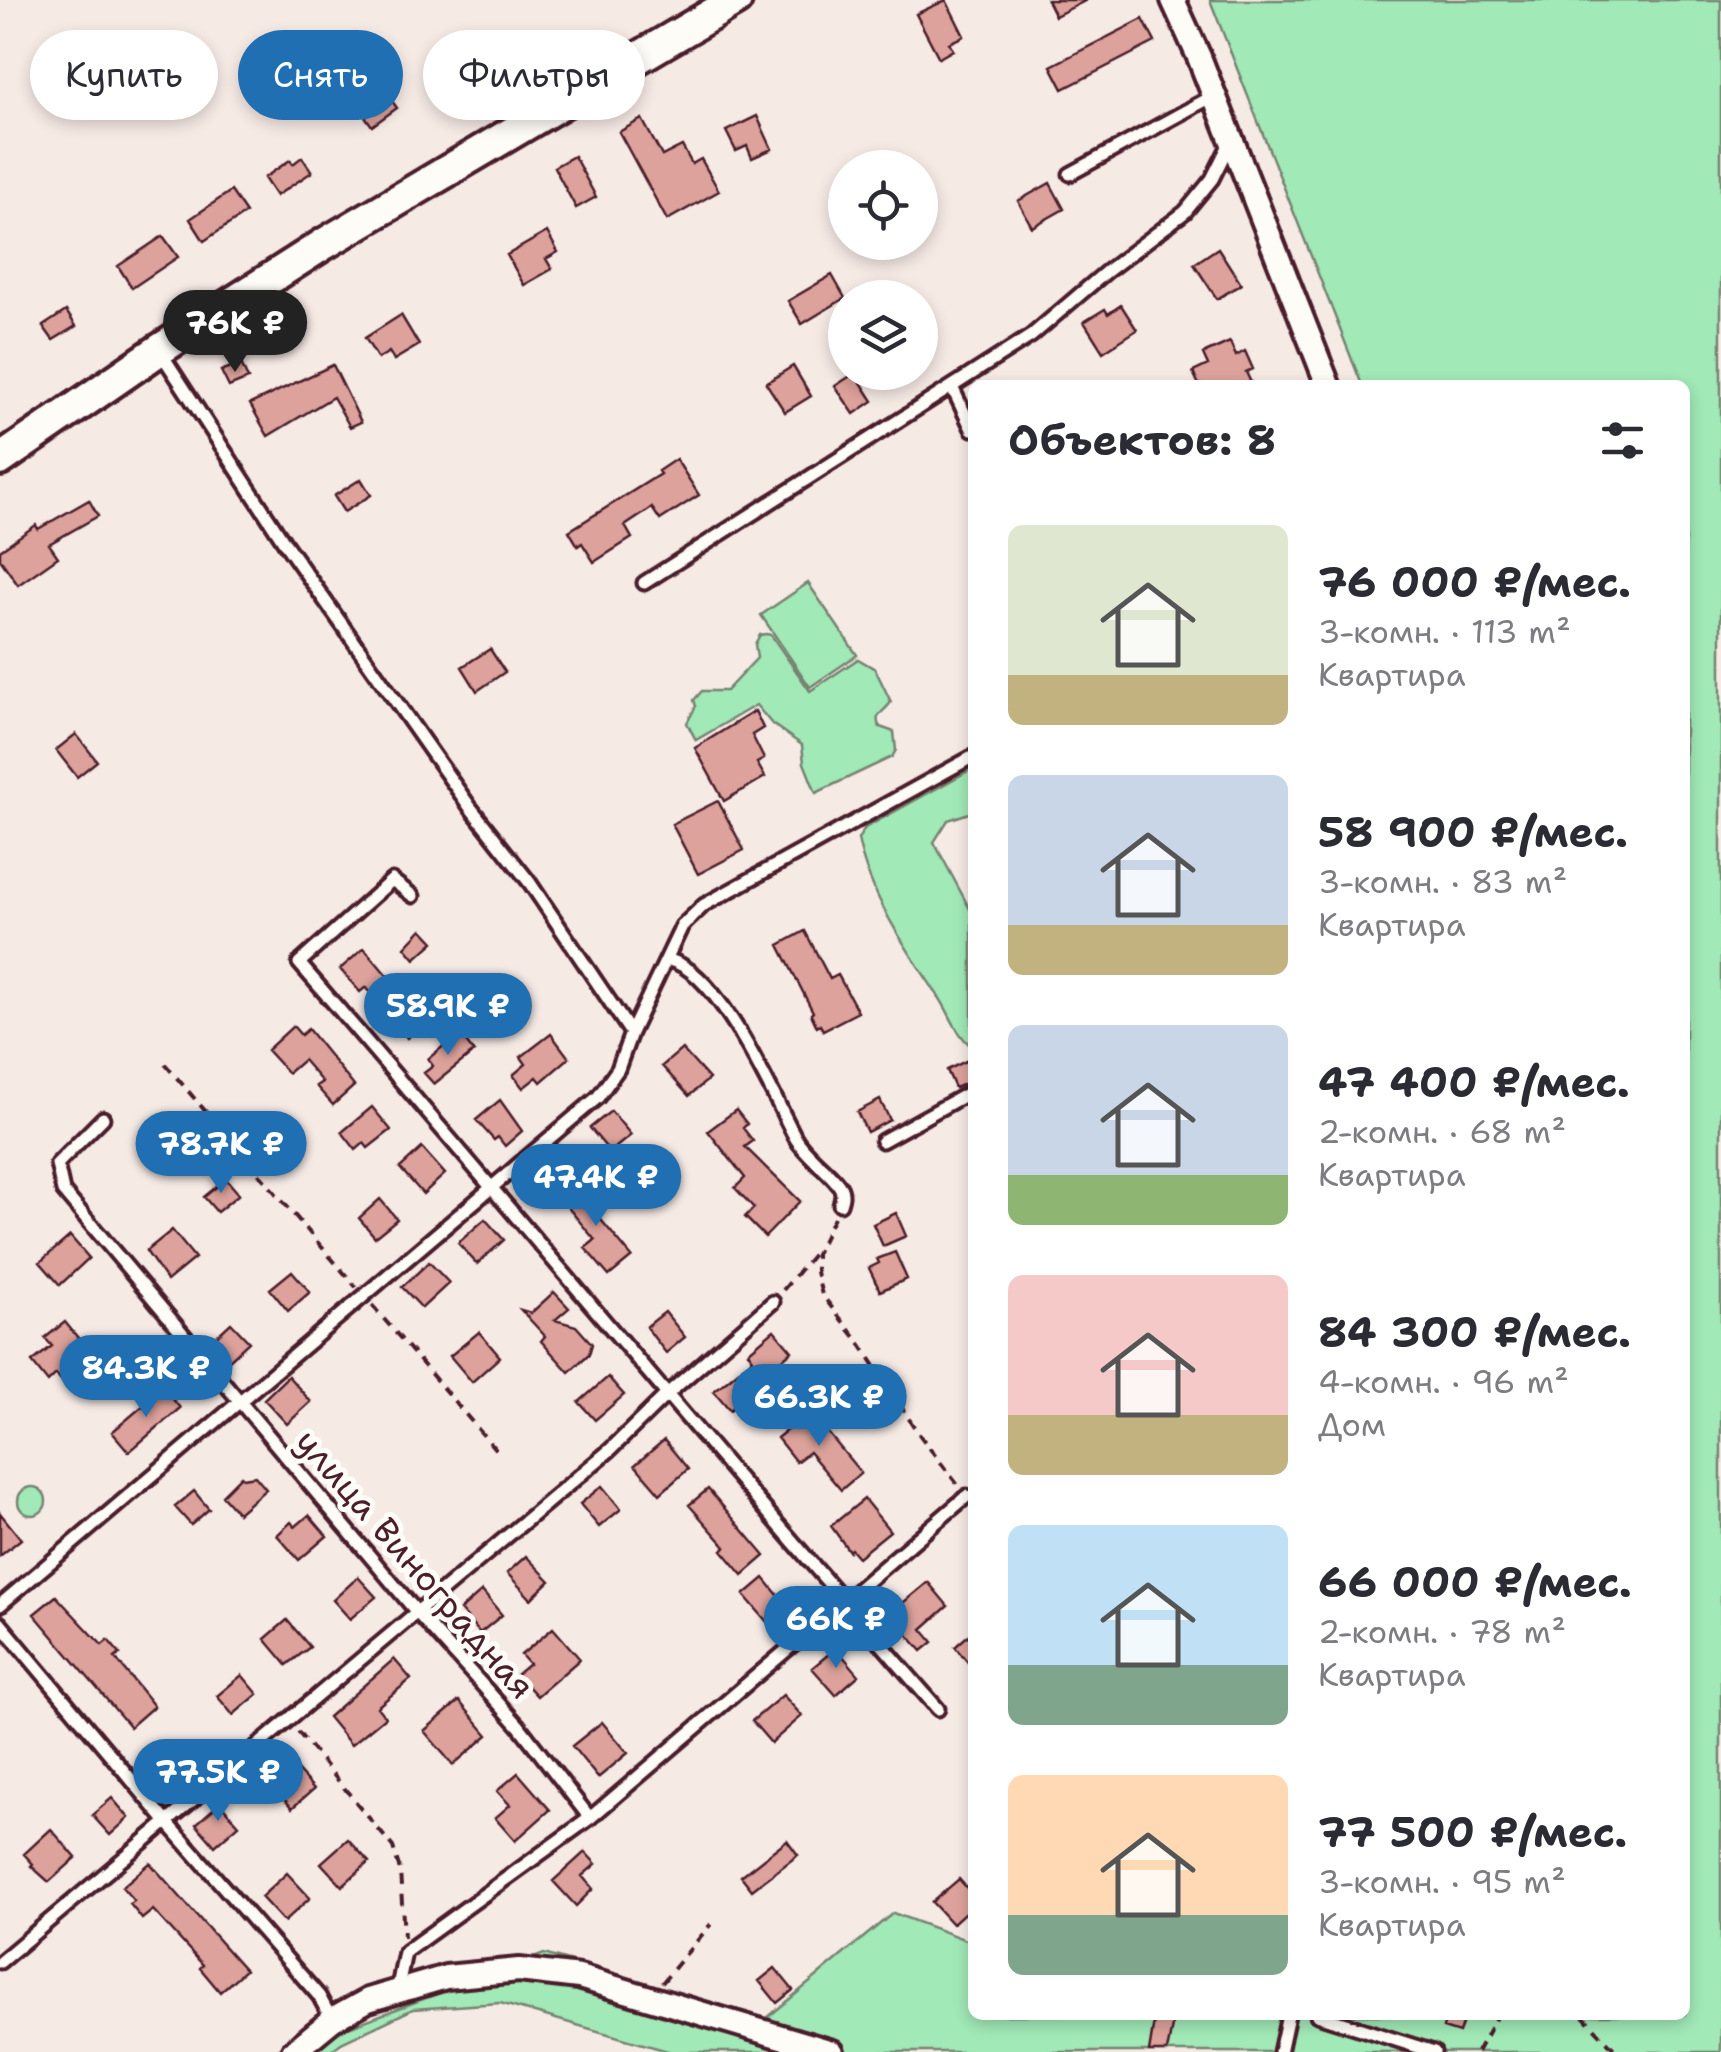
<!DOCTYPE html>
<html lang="ru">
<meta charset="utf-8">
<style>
:root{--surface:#fff;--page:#f2f2f3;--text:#2b2b33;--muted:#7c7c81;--accent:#1f6fb2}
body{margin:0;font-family:"Shantell Sans",sans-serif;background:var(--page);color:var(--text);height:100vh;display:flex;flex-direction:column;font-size:38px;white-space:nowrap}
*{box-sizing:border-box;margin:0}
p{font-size:32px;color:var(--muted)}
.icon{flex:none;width:55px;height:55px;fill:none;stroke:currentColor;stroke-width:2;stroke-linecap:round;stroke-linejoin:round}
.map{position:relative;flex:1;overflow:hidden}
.details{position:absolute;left:968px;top:380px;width:722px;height:1640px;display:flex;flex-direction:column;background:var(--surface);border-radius:15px;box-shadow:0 5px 15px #0003}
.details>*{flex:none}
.top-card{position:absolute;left:30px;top:30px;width:788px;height:90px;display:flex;gap:20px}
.controls{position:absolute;left:828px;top:150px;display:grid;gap:20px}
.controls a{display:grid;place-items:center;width:110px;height:110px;border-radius:50%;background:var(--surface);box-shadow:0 5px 15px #0003;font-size:50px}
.price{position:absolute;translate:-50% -85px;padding:0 22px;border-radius:35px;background:var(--accent);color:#fff;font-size:32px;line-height:65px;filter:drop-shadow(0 2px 5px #0008)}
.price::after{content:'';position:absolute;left:50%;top:60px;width:30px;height:22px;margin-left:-15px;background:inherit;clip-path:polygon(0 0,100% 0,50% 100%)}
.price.active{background:#222;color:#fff}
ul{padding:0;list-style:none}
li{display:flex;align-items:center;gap:30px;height:250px;padding:0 40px}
li span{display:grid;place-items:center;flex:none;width:280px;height:200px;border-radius:15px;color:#555}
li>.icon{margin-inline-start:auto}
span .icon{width:120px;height:120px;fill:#fffc;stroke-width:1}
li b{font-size:42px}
h2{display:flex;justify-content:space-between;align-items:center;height:120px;padding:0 40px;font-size:42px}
.chip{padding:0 35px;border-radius:45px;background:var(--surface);box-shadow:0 5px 15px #0003;font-size:35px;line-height:90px}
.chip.active{background:var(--accent);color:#fff}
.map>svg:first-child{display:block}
.green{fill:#a1e9b7;stroke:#768471;stroke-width:2.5}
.building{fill:#dca29b;stroke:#4a1f2b;stroke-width:2.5}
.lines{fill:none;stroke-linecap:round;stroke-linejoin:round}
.lane-casing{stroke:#4a1f2b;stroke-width:19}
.street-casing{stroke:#4a1f2b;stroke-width:30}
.secondary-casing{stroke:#4a1f2b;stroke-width:38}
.path{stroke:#4a1f2b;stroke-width:4;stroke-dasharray:10 8;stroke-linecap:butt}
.lane{stroke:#fdfcf7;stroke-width:11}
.street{stroke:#fdfcf7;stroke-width:22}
.secondary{stroke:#fdfcf7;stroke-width:30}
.labels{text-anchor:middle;stroke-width:10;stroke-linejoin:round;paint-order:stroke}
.street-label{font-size:35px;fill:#4a1f2b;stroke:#fdfcf7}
</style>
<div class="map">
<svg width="1721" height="2052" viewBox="0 0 1721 2052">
<rect width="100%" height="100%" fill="#f6eae5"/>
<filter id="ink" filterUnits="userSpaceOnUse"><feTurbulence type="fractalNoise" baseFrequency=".01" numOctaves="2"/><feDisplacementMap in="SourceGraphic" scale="20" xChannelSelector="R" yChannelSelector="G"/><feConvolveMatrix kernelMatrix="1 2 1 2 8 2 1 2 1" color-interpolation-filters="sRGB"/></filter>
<g filter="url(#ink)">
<path class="green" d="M1210,0H1721V2052H671L500,2003L413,2009L341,2043L330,2052H311L335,2032L544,1954L767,2018L893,1913L972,1942V2015H1685V385H1362Z
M808,583L857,655L810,687L761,615Z
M766,634L771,635L810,691L858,659L875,669L891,702C885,712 872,715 880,727L894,732L896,750L892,757L816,793L804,763L802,745L772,724L756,705L696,740L687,723L696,706L694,700L702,691H726L757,658L755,644L760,635Z
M972,769V812L948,820L934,842L972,913V1047C955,1033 951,1015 939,997C907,950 869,895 858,839L865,828Z
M18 1501a14 14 0 1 1 28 0a14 14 0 1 1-28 0Z"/>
<path class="building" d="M946,0L964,36L949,43L953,50L939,58L916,14Z
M1047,0H1087L1055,16Z
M1143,19L1155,42L1063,89L1051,66Z
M465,27L480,50L444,75L428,52Z
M387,94L397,108L372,126L362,112Z
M757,116L772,149L752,158L747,146L736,151L726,131Z
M642,119L662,156L682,146L692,164L701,159L719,191L667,220L619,132Z
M574,156L596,197L576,208L554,167Z
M302,157L312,172L276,196L264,178L290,160L293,164Z
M1050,183L1064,209L1032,227L1018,201Z
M231,191L246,213L204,241L190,219Z
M547,232L558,252L546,259L552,269L524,285L507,255Z
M163,236L178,257L132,288L118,266Z
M1218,248L1241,284L1217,299L1194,264Z
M832,275L845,298L802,324L788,301Z
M1121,305L1137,330L1103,352L1084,322L1105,309L1108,314Z
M66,311L76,326L53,340L43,326Z
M401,315L419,345L394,360L389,352L378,359L365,338Z
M1230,342L1236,356L1245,351L1253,369L1246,372L1252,385H1199L1193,372L1208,365L1203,354Z
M241,363L248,379L229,387L221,371Z
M333,365L361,422L350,427L333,397L268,436L250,404Z
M793,366L811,396L785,412L766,383Z
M855,373L873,401L854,414L835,386Z
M676,459L699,495L660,520L652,508L625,526L632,538L594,562L582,543L578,546L569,531L660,474L658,471Z
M361,479L371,495L344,512L334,496Z
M89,500L98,516L49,544L58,557L18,585L0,559V550L36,525L38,529Z
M490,649L505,672L477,691L462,667Z
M755,711L763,728L752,735L764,759L757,763L765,777L724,801L695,748Z
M76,734L97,761L77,777L56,750Z
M718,801L744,850L698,874L672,824Z
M422,929L434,942L415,959L405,947Z
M805,931L830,979L838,975L858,1012L823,1030L820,1025L817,1027L811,1014L813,1012L779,945Z
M364,948L401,992L412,983L427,1001L420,1006L430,1019L407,1038L366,987L360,992L340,969Z
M293,1026L301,1035L308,1029L354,1086L333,1105L316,1086L322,1082L303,1060L288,1073L267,1050Z
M459,1033L474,1052L434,1084L424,1073L433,1066L428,1059Z
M551,1034L569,1058L541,1082L537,1077L523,1088L513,1075L526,1064L521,1057Z
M682,1049L709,1079L689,1096L662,1066Z
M972,1058V1080L955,1088L947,1070Z
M500,1100L522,1131L505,1146L498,1137L494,1140L476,1120Z
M880,1100L890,1120L867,1132L857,1112Z
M372,1107L391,1130L368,1148L364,1143L356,1150L342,1132Z
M736,1110L747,1124L743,1128L753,1141L745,1147L800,1201L765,1237L745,1217L754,1208L735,1188L745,1178L708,1131Z
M611,1111L631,1135L610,1152L590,1128Z
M174,1114L184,1128L159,1148L148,1135Z
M422,1148L445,1174L423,1194L400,1168Z
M226,1179L239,1194L217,1212L204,1197Z
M581,1180L600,1203L592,1209L632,1257L609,1276L585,1248L595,1240L560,1198Z
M380,1199L397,1219L375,1237L359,1218Z
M896,1213L906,1236L883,1246L873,1224Z
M485,1219L504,1240L477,1264L458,1243Z
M172,1230L195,1258L167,1281L146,1251Z
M70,1236L89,1258L60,1285L40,1262Z
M895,1252L907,1279L880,1291L869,1268L879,1263L877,1259Z
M429,1262L449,1283L422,1308L402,1287Z
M292,1271L310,1292L288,1311L270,1289Z
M554,1292L569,1308L555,1320L576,1326L592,1344L589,1354L569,1372L541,1341L545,1336L521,1310L531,1313Z
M665,1312L685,1337L666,1353L646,1327Z
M65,1322L96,1360L66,1386L56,1374L48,1382L32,1362L52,1346L45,1338Z
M231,1323L249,1342L226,1363L208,1344Z
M774,1330L792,1351L748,1389L751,1393L730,1410L714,1391L753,1359L748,1352Z
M479,1332L500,1357L472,1382L450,1356Z
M288,1376L311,1402L287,1424L264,1399Z
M608,1377L624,1395L595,1420L579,1402Z
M164,1388L180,1408L129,1452L112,1432Z
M810,1411L861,1473L841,1490L809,1452L796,1462L777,1438Z
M664,1440L688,1469L660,1494L635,1465Z
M241,1476L243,1478L255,1476L266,1489L238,1513L222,1495Z
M602,1486L621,1509L599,1527L580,1504Z
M708,1489L765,1556L743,1575L722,1550L726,1547L689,1505Z
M194,1491L209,1509L191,1525L175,1507Z
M864,1499L890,1531L858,1557L851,1549L849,1551L831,1526Z
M0,1513L21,1539L0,1556Z
M309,1515L327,1536L299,1560L277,1535L291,1522L295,1527Z
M526,1556L550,1581L531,1599L507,1573Z
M358,1577L376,1597L350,1619L333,1600Z
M764,1578L787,1606L768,1623L744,1595Z
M928,1582L948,1606L922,1629L933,1642L922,1651L896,1621L904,1615L898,1607Z
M482,1591L502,1615L480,1633L460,1610Z
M56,1596L102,1645L108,1640L120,1654L115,1658L154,1706L130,1727L34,1614Z
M287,1620L310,1647L287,1665L265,1639Z
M553,1628L580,1659L537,1696L517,1674L529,1664L521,1655Z
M972,1632V1667L955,1647Z
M836,1648L859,1675L836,1695L812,1668Z
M394,1659L411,1679L377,1707L385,1717L351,1745L328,1717Z
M242,1675L258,1694L233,1715L217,1696Z
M783,1695L802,1716L771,1743L752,1721Z
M459,1701L488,1735L453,1765L424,1731Z
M602,1722L628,1753L598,1778L572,1746Z
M287,1759L314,1789L292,1808L266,1778Z
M518,1773L550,1810L515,1841L495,1818L510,1805L497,1791Z
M112,1798L129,1818L110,1835L92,1815Z
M220,1803L239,1825L215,1846L196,1824Z
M51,1829L76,1858L49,1882L31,1866L33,1864L24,1854Z
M348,1839L369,1862L342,1886L321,1863Z
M787,1840L798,1855L752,1890L741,1876Z
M585,1852L596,1864L582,1876L593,1889L576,1906L553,1881Z
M150,1863L245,1970L220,1992L200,1968L203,1965L153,1910L142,1919L130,1904L134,1901L122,1887Z
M287,1873L310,1898L284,1922L261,1897Z
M959,1879L972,1894V1906L952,1924L932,1902Z
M775,1968L793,1990L777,2003L759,1981Z
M1155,2015H1174L1167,2052H1149Z
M1447,2015H1465L1459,2033L1443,2028Z"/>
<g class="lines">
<g class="lane-casing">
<path id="lane" d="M1070,174L1215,95
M159,350L286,545L470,807L530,883L631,1033
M952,387L972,429
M644,583L1031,336L1106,272L1185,212L1212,179L1230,143
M413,896L392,880L299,963C513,1210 722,1463 938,1709
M669,960C720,972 771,1092 795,1137C806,1157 835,1175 841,1189C843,1194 842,1198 840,1204
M103,1118L57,1164L63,1191L415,1610L519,1726L590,1818
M882,1141L972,1091
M0,1605L598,1097L618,1069L631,1033L682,926L704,905L972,757
M0,1623L166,1821L319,1996L332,2020
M0,1962L610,1450L665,1396L773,1302
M397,1992L405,1952L590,1818L967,1496
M1317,2015L1434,2052
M1280,2052L1288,2015"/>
</g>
<g class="street-casing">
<path id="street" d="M1173,0L1199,57L1328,385
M293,2052L332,2020L368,2000L446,1977L519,1970L579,1977L832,2052"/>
</g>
<g class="secondary-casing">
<path id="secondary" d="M0,460L159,350L324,244L736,0"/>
</g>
<path class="path" d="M165,1064L356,1287
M834,1217L816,1254V1272L822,1295L862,1346L918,1433L957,1484
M783,1290L815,1252
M372,1305L496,1450
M298,1732L393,1847L400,1870L404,1937
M662,1983L711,1924
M1582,2015L1617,2052
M1477,2052L1497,2015"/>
<use href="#lane" class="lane"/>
<use href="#street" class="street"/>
<use href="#secondary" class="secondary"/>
</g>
</g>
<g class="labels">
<g class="street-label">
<text transform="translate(415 1564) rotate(49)" y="12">улица Виноградная</text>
</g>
</g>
</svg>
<div class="controls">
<a><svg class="icon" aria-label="locate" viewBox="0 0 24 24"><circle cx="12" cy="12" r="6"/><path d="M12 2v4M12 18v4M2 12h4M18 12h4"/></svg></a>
<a><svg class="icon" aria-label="layers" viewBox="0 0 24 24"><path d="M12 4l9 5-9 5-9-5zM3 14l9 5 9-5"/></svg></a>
</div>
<b class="price active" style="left:235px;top:375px">76K ₽</b>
<b class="price" style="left:448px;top:1058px">58.9K ₽</b>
<b class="price" style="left:221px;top:1196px">78.7K ₽</b>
<b class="price" style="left:596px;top:1229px">47.4K ₽</b>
<b class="price" style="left:146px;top:1420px">84.3K ₽</b>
<b class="price" style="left:819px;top:1449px">66.3K ₽</b>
<b class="price" style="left:836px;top:1671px">66K ₽</b>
<b class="price" style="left:218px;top:1824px">77.5K ₽</b>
<div class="top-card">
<a class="chip">Купить</a>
<a class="chip active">Снять</a>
<a class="chip">Фильтры</a>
</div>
<section class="details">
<h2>Объектов: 8<svg class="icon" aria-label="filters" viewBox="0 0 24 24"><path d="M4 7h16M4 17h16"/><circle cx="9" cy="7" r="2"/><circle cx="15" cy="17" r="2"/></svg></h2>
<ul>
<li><span style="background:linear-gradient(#dfe7d0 75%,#c2b280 0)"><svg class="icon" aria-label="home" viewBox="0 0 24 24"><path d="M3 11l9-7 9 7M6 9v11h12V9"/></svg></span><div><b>76 000 ₽/мес.</b><p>3-комн. · 113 m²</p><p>Квартира</p></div></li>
<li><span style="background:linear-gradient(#c9d6e8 75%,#c2b280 0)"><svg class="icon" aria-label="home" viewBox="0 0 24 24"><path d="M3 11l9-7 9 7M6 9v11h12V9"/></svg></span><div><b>58 900 ₽/мес.</b><p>3-комн. · 83 m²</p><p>Квартира</p></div></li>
<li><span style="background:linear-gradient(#c9d6e8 75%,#8fb573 0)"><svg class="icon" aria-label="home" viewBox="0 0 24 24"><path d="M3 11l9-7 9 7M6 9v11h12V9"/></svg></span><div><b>47 400 ₽/мес.</b><p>2-комн. · 68 m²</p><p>Квартира</p></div></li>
<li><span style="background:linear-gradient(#f6c9c9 70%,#c2b280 0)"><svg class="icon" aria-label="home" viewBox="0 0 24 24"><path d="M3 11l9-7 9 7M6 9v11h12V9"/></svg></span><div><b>84 300 ₽/мес.</b><p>4-комн. · 96 m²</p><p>Дом</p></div></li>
<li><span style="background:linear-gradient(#bfe0f5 70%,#7fa58c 0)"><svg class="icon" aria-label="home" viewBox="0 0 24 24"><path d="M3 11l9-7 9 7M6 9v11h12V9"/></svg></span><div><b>66 000 ₽/мес.</b><p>2-комн. · 78 m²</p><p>Квартира</p></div></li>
<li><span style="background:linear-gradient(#ffd9b3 70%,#7fa58c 0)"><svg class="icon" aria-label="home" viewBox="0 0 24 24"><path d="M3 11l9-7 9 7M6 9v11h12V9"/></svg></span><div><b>77 500 ₽/мес.</b><p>3-комн. · 95 m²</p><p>Квартира</p></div></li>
</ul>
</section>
</div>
